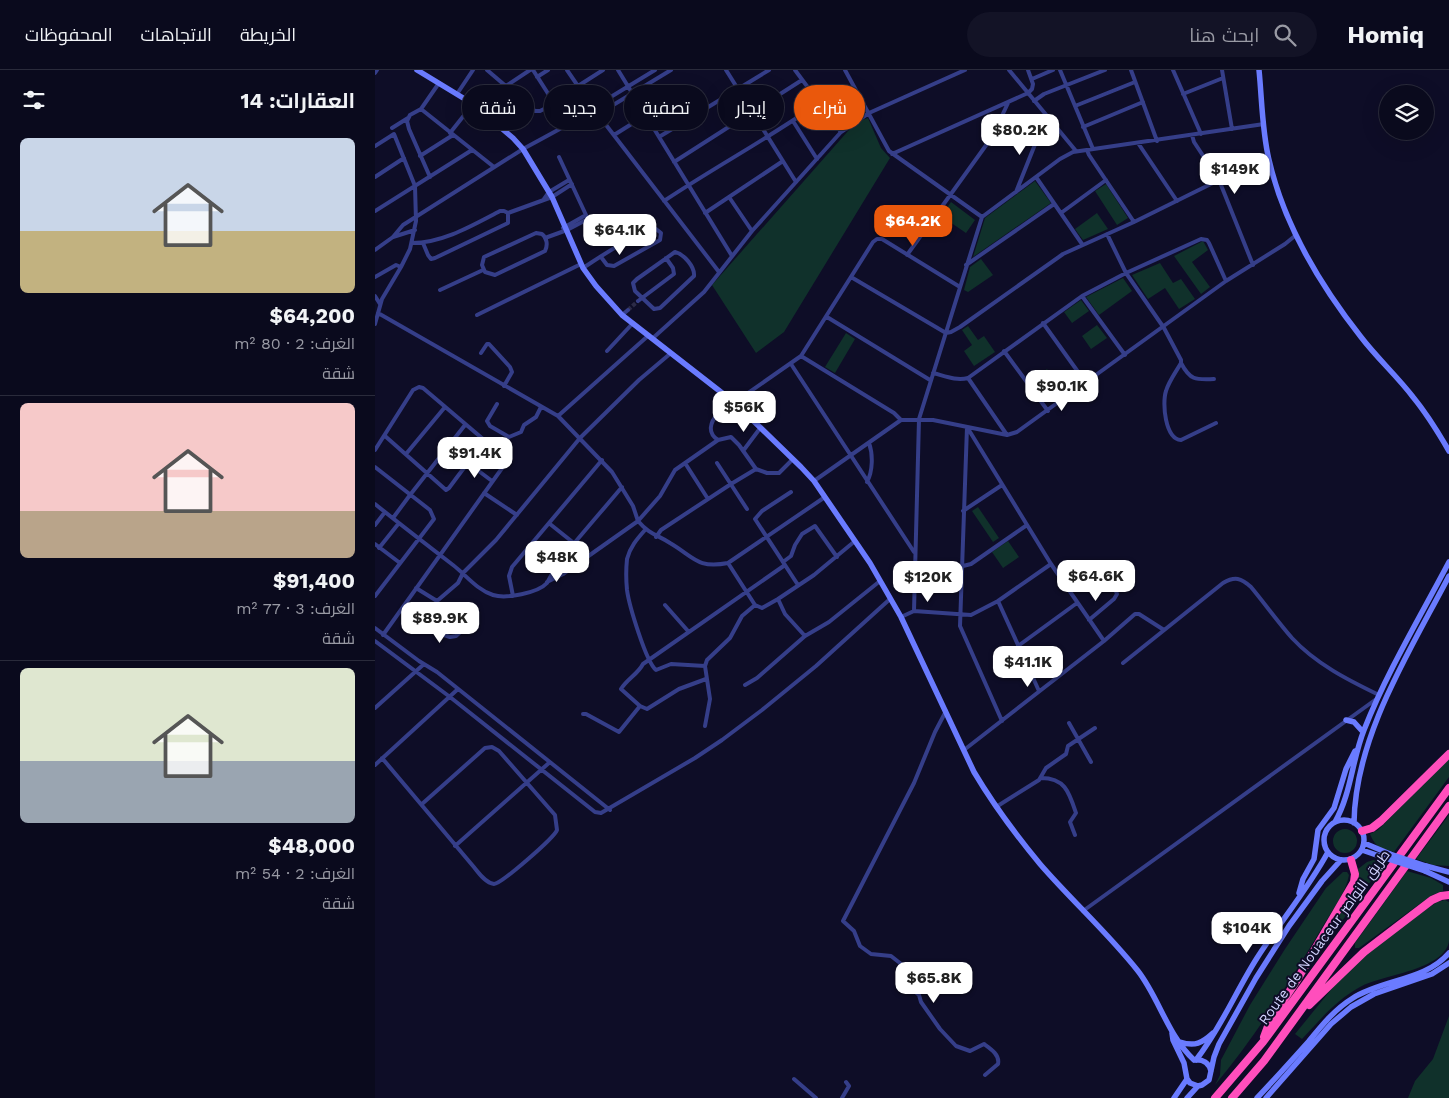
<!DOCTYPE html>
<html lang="ar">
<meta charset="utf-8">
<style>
:root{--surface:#0a0a1d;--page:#131326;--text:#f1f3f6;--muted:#999aa4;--line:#2a2b3b;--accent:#ea580c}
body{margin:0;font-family:"Work Sans",Cairo,sans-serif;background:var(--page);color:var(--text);direction:rtl;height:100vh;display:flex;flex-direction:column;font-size:19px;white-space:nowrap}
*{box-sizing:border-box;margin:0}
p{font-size:16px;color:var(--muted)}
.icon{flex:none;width:28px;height:28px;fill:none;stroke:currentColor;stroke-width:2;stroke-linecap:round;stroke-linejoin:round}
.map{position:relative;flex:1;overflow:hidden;direction:ltr}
.sheet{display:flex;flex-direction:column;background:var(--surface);width:375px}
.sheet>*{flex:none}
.top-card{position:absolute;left:15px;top:15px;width:475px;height:45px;direction:rtl;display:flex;gap:10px}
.fabs{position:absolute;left:1004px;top:15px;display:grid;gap:10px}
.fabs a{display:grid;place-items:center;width:55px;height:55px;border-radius:50%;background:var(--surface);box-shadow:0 5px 20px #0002,0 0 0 1px var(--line);font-size:25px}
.price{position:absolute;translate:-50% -42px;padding:0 11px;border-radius:10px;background:#fff;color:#222;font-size:16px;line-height:32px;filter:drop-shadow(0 1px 2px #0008)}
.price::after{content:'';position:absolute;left:50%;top:30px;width:15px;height:11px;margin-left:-8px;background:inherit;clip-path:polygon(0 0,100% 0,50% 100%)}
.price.active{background:var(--accent);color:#fff}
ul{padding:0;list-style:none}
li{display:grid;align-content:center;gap:10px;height:265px;padding:0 20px}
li+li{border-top:1px solid var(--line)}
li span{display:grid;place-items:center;height:155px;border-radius:8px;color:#555}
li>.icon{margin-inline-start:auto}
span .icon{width:90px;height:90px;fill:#fffc;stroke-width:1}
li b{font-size:21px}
h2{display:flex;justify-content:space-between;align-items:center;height:60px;padding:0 20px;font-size:21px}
.chip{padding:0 18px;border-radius:22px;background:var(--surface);box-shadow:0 5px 20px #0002,0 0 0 1px var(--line);font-size:18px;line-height:45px}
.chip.active{background:var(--accent);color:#fff}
header{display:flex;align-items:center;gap:30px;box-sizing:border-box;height:70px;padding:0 25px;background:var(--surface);border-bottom:1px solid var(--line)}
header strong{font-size:24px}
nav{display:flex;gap:28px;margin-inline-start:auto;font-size:18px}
.search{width:350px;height:45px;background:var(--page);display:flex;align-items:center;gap:12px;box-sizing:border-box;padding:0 18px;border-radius:28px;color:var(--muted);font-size:19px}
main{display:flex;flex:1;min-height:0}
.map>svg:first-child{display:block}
.green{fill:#10312b}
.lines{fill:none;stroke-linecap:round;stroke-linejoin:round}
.street-tunnel{stroke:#2c2b47;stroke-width:4;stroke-dasharray:4 2;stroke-linecap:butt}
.street{stroke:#353e89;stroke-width:4}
.secondary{stroke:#6a7bff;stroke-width:5.5}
.highway{stroke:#ff4ebc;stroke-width:8}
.secondary-bridge{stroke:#6a7bff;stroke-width:5.5}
.labels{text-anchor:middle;stroke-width:4;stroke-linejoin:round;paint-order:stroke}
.street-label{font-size:14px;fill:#d3d4ff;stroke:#0e0d27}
</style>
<header>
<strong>Homiq</strong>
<div class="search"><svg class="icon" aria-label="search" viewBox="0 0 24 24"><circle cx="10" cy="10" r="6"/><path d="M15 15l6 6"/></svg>ابحث هنا</div>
<nav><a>الخريطة</a><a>الاتجاهات</a><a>المحفوظات</a></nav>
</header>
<main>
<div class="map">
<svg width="1074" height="1028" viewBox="0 0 1074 1028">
<rect width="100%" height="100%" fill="#0e0d27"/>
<path class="green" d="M493,48L506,78L515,88L409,262L381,283L337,215L473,61L487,50Z
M660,111L676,133L598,187L610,148Z
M731,114L753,148L742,155L720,121Z
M576,132L600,150L591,163L566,146Z
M722,143L733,159L708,170L700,159Z
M828,171L833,180L817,192L835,217L826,224L799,186Z
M606,189L618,205L593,222L589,220L595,197Z
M785,193L798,213L806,209L820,229L804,239L790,218L773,229L757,205Z
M748,208L757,221L724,245L711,227Z
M706,230L714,241L697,253L689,242Z
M722,255L732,268L716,279L707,266Z
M593,256L603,270L609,266L620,282L599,296L589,281L597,275L587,260Z
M471,263L480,269L460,303L450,297Z
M672,299L682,312L666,323L657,310Z
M603,437L624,468L618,472L597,441Z
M633,471L644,487L628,498L617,482Z
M1074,689V707L1019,782C1005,778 1001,778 995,764L1003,760Z
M1074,745V796L1058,795L1041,789Z
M958 771a12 12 0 1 1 24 0a12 12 0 1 1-24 0Z
M998,790L1009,793L938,891L983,805V799L992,792Z
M1032,801L1056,808L1068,815V821L1057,825L984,878H980V873Z
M968,802H972L974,805C971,823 957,840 948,856C915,911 881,966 840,1015L845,1005L846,990L875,935L910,879L951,818Z
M1070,830L1074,832C1074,844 1074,858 1074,871C1070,900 1006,905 985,917C961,930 945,950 927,969L920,964L972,900L1016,864L1062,832Z
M1074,946V1028H1033L1040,1011L1058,989Z"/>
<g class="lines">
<path class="street-tunnel" d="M253,240L263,231"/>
<path class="street" d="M112,0L160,41H165L179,34
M158,0L193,55
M192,0L218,38L344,202
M243,0L357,186
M351,0L421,112
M420,0L466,62
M470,0L514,81L607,147
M634,0L701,81
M685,0L718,79
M756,0L782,71
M798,0L826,64
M847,0L857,59
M0,3L2,0
M162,7L173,0
M657,9L678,0
M131,16L155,0
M203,16L228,0
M82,24L98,0
M808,24L848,8
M659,31L669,24L730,0
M700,36L760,12
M46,39L119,97
M207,48L220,46L296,0
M418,51L442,89
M708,57L768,32
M17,58L33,48
M75,63L98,34
M239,65L271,45
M817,65L819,72L844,110L878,195
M284,67L394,0
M763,73L802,131
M0,76L19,64L40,116L41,151L35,179L26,197L7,229L0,254
M712,80L714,85L759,152
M517,84L653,23L657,19L658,14L653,0
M45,86L78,65
M184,87L218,160
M299,92L427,10
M0,107L29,88
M55,107L34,59L32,51L35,45L46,39L64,13
M661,107L707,174
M641,122L667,57
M354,127L377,161
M169,129L174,122L194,110
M289,131C340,97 394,68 444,33
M0,141L97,80
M133,143L177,127L197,114
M330,143L408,91
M686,143L731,110
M188,158L211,145
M161,163L167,164C172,168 173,175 170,181L120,205L110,202L107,195L109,187Z
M732,164L751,203L789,258L806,290V293C801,302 794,311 791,321C787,333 790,369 806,370L841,353
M18,167L40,160
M170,168L192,160L213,149
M37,173C68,173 98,155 125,141H129L133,143V153L60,188L56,189L53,185L48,173
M0,180L18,167L28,155L148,79L205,48L216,39L280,0
M300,182C309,184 320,197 319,206L285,238L279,239L260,221L258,213L262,209Z
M532,185L617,67L633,33
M591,195L679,134
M208,198C223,188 265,160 281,159L286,163L285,170L239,196L232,195L226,187
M0,207L21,195L26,197
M476,207L571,263L576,262L585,257L688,184L759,152L844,110L894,89
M65,220L108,200
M0,226L5,234
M707,226L750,285
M263,231L299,204L298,198L291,188
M3,243L183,346L237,402L258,436L263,451L188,504L172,512
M102,245L206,194
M247,245L253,240
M452,247L555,310
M668,253L711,313
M278,268L329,222L377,161L466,62L494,43L590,0
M232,281L258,253
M629,281L673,341
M106,283L112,274H114L135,297L137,302L129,316
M426,286L519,343L526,350
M806,293C815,310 820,310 839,309
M416,294L539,482
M558,303C570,306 581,311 593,308L707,226L751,203L826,169L832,170L834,173L851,211
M593,308L632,365
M122,334L112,351L115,356L134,367L146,362L149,355L161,347L166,337
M183,346L274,265
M592,357L585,556L627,651
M592,357L676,494L729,571
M10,366L71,420L74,418L109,371
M343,370L300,400L285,426L263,451C275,465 281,464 295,473C319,487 322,499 353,493L450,427
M0,380L38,320L44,317L48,318L128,386L131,391L130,394L8,565
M368,381L386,357
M31,384L70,337
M418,389L404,403H392L381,399L364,375L356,367L343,370C332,363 335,352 343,344L426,286L498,172L502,169H507L585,217
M93,393L117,411
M310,393L333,429
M342,393L372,439
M0,397L55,440L59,449L0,526
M439,411L526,350H558L632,365L642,362L851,211L910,174L921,165
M492,412C498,401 498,384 494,373
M416,422L387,441L380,449L423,515
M109,423L142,445
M0,434C26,455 52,475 78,495C91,505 102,520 118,525C131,529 163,523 172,513C175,508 179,499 183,493C204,467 226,442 247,417
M588,441L627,415
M18,448L35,425L90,355
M175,454L200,474
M0,455L10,442
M270,460C262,469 255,477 252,489C251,499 251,510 252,520C254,535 271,592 281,600L296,594L330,596
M281,467L286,460L356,414L381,399
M0,474L25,493
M4,478L24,453
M408,492L416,486L420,475L427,464L440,456L462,487
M353,493L380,535L387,538L403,529L439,505L480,471
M588,496L596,494L652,455
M688,511C693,507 702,499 708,499C718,498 741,516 742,524L739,529L714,550
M41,518L62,531L83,513L88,503L121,470L205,368L264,310L296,283
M138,526L134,506L137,497L227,390
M403,529L410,544L430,566
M623,531L664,621
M290,535L313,561
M28,537L60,562L75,567L81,566L92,556L93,546
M539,541L544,349L607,147L685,89L698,82L889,54
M526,547L539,541L596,545L623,531L676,494
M0,558L44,591L62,602L235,740
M0,571L75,627L220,742L226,743L320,688L347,670L387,640L441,596L515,529
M643,576L702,533
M748,593L848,513C860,506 866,508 876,517C890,534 903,552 917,568C941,594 973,610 1004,625
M331,609L304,619L272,639L265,636L246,619C252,609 263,604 268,594L410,495
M370,615L382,608L430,566L454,552L505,511
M0,638L49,594
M571,641L560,662L539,713L468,851L479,861L485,876L496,884L516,886L530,897L531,901L529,907L531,914L544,925L546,932L565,959L581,976L595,981L609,974C616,979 625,985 623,994L610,1005
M208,644H211L244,662L265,636
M694,653L716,692
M330,656L335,629L330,596L332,590L355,568L367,546L380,535
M589,680L729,571L760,544H764L789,560
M7,688L98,796C103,802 110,813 119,814C126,814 179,768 182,760L180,745L124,681L117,677L110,678L47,734
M0,695L83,619
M666,708C690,708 694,722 701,743L695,752L700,765
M621,737L664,710L671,698L691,684L693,676L720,658
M80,776L175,692
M708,841L1000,630
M419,1009L441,1028
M467,1028L474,1016L471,1012"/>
<path class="secondary" d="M42,0L98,34L138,68L148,79L177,127L208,198L221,216L247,245L360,333L426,397L439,411L495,493L526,547L599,702C618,734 641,765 665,794C697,831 733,863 763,901C784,928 793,966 819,990
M884,0C887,30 887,61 894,90C909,155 945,215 986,267C1002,288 1022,306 1038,327C1052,344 1063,362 1074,381
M971,650L979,652L988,662
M949 770a20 20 0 1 1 40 0a20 20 0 1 1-40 0Z
M960,752C976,724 977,690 989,660C1012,602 1045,547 1074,492
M979,753C980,666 1035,581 1074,506
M989,773L1015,784
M987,780L1010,788
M1051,796L1074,802
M1050,801L1074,812
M924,823L928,809L939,789L943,760L959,738L971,699L980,681
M797,963L798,970L809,993L812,1009L815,1013L823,1016
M805,972C820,977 827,973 838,963
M819,990C828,989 834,993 836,1001
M821,990C846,958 861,921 882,888C905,852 933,819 953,782
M799,1028L812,1009
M812,1028L823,1016L827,1015L834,1010L839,987L844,974L881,908L914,856L947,811L966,790
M882,1028C900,1009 917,990 934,971C947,955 960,939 978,928C1008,909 1050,911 1074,883
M891,1028L956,954L976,937L999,924L1057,904L1074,893"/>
<path class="highway" d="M987,761L997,758L1006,751L1074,684
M934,935L989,882L1057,830L1066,826L1074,825
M889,967L895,951L922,910L979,812L980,804L976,790
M840,1028L888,972L1074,718
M857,1028L889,991L1074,736"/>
<path class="secondary-bridge" d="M1015,784L1051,796
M1010,788L1050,801"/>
</g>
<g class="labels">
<g class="street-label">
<text transform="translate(949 867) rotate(-54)" y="5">Route de Nouaceur طريق النواصر</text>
</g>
</g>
</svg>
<div class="fabs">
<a><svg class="icon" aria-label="layers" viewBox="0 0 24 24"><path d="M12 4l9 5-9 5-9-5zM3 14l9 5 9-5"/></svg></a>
</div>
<b class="price" style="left:645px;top:86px">$80.2K</b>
<b class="price" style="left:860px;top:125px">$149K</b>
<b class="price active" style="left:538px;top:177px">$64.2K</b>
<b class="price" style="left:245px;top:186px">$64.1K</b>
<b class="price" style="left:687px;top:342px">$90.1K</b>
<b class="price" style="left:369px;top:363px">$56K</b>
<b class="price" style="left:100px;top:409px">$91.4K</b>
<b class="price" style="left:182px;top:513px">$48K</b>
<b class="price" style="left:721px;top:532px">$64.6K</b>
<b class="price" style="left:553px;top:533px">$120K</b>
<b class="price" style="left:65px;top:574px">$89.9K</b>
<b class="price" style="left:653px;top:618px">$41.1K</b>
<b class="price" style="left:872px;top:884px">$104K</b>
<b class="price" style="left:559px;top:934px">$65.8K</b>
<div class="top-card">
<a class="chip active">شراء</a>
<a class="chip">إيجار</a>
<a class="chip">تصفية</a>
<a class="chip">جديد</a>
<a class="chip">شقة</a>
</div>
</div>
<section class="sheet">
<h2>العقارات: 14<svg class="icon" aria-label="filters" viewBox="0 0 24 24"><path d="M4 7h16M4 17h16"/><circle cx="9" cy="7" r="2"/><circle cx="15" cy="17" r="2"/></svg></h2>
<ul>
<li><span style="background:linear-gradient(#c9d6e8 60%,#c2b280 0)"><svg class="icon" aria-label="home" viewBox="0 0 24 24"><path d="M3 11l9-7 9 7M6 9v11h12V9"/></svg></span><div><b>$64,200</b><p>الغرف: 2 · 80 m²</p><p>شقة</p></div></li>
<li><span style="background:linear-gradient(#f6c9c9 70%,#b9a48a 0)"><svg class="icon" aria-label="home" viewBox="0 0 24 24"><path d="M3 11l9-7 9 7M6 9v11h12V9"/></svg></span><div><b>$91,400</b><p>الغرف: 3 · 77 m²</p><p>شقة</p></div></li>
<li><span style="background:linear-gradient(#dfe7d0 60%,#9aa5b1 0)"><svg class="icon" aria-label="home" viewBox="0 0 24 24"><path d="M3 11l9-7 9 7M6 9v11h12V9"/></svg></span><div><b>$48,000</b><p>الغرف: 2 · 54 m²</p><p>شقة</p></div></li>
</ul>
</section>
</main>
